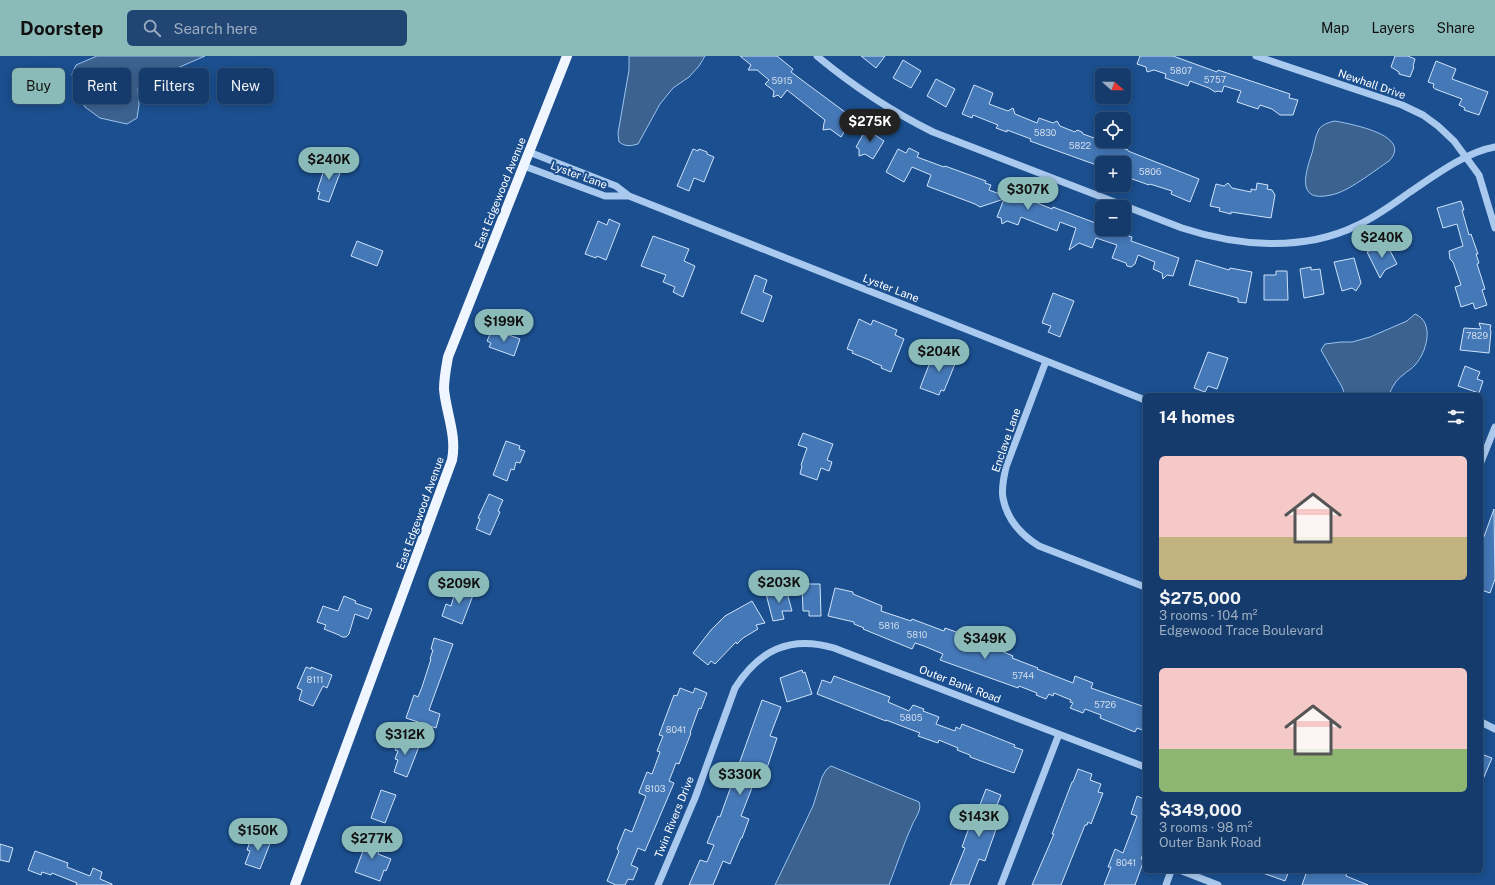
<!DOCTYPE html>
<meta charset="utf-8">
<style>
:root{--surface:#143b6b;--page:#214673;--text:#f1f3f6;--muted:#9dadc1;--line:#33557e;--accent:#8bbbb9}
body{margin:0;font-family:"Public Sans",sans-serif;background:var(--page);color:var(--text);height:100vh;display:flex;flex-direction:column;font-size:15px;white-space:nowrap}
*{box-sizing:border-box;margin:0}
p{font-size:13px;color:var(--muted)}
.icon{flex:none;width:22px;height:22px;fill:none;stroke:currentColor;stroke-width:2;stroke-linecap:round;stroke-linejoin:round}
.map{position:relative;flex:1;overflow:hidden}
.panel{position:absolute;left:1143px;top:337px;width:340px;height:480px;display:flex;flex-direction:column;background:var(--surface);border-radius:6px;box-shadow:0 2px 10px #0003,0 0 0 1px var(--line)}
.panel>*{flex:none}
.banner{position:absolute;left:12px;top:12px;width:380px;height:36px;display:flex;gap:8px}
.needle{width:26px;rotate:111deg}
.tools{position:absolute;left:1095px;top:12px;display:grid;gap:8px}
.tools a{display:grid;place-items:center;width:36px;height:36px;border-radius:6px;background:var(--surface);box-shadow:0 2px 10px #0003,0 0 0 1px var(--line);font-size:20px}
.price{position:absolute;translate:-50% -34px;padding:0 9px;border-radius:14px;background:var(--accent);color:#111;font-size:13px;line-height:26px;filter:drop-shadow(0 1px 2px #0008)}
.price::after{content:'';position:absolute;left:50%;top:24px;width:12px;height:9px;margin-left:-6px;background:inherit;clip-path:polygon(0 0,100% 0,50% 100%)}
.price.active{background:#222;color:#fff}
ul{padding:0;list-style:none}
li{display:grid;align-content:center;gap:8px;height:212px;padding:0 16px}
li span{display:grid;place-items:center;height:124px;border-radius:6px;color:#555}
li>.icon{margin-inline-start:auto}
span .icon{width:72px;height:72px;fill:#fffc;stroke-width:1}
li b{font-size:17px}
h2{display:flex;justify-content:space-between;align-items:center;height:48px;padding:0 16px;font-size:17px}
.tag{padding:0 14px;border-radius:6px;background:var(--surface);box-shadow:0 2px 10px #0003,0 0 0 1px var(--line);font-size:14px;line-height:36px}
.tag.active{background:var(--accent);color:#111}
header{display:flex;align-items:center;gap:24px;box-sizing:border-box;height:56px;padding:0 20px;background:var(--accent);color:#111}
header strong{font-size:19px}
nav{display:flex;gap:22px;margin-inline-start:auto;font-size:14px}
.search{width:280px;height:36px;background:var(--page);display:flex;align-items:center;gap:10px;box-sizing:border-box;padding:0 14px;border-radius:6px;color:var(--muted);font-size:15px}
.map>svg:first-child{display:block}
.water{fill:#3c6290;stroke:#9cc4f0}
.building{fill:#4478b7;stroke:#cfe3fa}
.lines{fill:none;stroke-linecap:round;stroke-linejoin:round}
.minor{stroke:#a9c9ee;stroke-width:7}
.major{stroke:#f0f6ff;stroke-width:10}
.labels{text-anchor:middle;stroke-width:4;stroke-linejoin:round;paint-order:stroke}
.number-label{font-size:9px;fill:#d0dded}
.street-label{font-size:11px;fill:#fff;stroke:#1b4f8f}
</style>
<header>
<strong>Doorstep</strong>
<div class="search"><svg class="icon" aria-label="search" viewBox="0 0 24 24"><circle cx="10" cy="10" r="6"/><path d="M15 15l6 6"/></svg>Search here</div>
<nav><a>Map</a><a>Layers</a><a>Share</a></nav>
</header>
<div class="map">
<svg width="1495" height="829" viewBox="0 0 1495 829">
<rect width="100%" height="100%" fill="#1b4f8f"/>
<path class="water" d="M97,0H205L159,20L138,32L139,49L137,62L127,68L100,62L85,51L75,32L72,18L76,9Z
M629,0H705L699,10L689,21L673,32L660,48L638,88C630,90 626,91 619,86L618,77L629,14Z
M1335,65C1350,68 1414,79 1389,105C1374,115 1348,136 1331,139C1296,147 1305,118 1312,97C1314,90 1315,80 1319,73C1323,68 1330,66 1335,65Z
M1415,258C1435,266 1427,296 1415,309C1412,313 1407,315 1403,319C1396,324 1392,331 1389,339H1345L1342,331L1321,294L1325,288L1341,286H1352L1370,281L1407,265Z
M831,710L919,746C922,753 916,761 913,767C904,787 897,808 889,829H775L813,750L822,721L826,714Z"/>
<path class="building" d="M740,0H777L793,13L791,16L853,62L841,81L830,73L823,74L824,67L825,64L787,34L781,42L778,39L773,41L774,35L765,28L769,24L757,14H748L751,9Z
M861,0H885L876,12Z
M1140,0H1173L1217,16L1218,14L1290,38L1289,42L1298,44L1293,59H1280L1272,53L1260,49L1258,53L1237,46L1241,35L1224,30L1222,36L1218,35L1215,36L1209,32L1190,25L1188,30L1165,22L1166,18L1154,14L1147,16L1146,11L1137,8Z
M1395,0H1408L1415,3L1413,10L1414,11L1410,21L1399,18V16L1391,11Z
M903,4L921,15L911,32L893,22Z
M1436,5L1456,13L1452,23L1488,36L1479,59L1464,54L1465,52L1459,49L1462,43L1435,33L1433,31L1434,28L1428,26Z
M936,23L955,33L946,51L927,40Z
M974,29L993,37L989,48L1008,55L1013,52L1015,58L1037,67L1039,62L1053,67L1057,65L1060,70L1075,76L1077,74L1082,76L1083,78L1128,94V95L1199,123L1190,146L1171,138L1172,135L1150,128L1149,129L1124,120V107H1102V111L1030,85L1031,83L1007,74V76L996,72L998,69L973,59L972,62L962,58Z
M868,70L877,75L875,79L884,85L873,103L865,98L859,100V93L856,91Z
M909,92L919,97L917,101L944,111L945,110L986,125L985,127L991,129L989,134L1016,144L1018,139L1052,153L1053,151L1101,169L1099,173H1109L1132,181L1131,185L1179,202L1173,220L1167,219L1163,223L1162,217L1153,213L1155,206L1138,199L1135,208L1131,211L1127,210L1126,207L1112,202L1117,189L1096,182L1092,192L1079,187L1069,194L1076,172L1060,166L1057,175L1021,161L1018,169L1007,165L1002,168L1001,162L997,161L1004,143L980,151L975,148L927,130L931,119L912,111L904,126L886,116L898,93L906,97Z
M693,93L698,95L699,93L707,96V98L714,101L704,126L694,122L689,135L677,130Z
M327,105L343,109L329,146L318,143L320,136L317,135Z
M1228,127L1232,132L1251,136V133L1256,134L1257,127L1268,129L1267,133L1272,134L1275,139L1271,162L1231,156V158L1219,155L1220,152L1210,150L1216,128L1224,130Z
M1461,145L1464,154H1462L1469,179L1471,178L1478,198H1476L1479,207L1477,208L1485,233L1482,234L1487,249L1475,253L1473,247L1461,251L1455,231L1461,229L1453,206L1450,203L1449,195L1463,190L1457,168L1443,172L1437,152Z
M609,163L620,168L606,204L597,200L596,202L585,198L598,165L607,169Z
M653,180L689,193L684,205L695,210L683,241L673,236L675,231L663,226L666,219L641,210Z
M357,185L383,195L377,210L351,200Z
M1386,187L1397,208L1385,214L1380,222L1367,196Z
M1354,202L1361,227L1356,235L1352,232L1342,235L1334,206Z
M1196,204L1229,214L1230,212L1252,216L1246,247L1238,246V242L1189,229Z
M1311,211V214L1320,213L1324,238L1304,242L1300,213Z
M1276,215H1287L1288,244H1264V219H1276Z
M755,219L767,224L763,236L772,240L763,266L741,257Z
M1053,237L1074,245L1060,281L1048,276L1051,270L1042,267Z
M859,263L871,269L873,264L897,274L895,279L904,283L891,316L881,312L882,310L872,306V305L852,297L853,295L847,293Z
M1479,267L1491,269L1490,274L1491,275L1489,297L1460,294L1464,272L1481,273Z
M495,274L520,283L514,300L489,291L491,287L487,285L491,276L494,278Z
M948,293L959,298L944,335L941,334L939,339L920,332L932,301L943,305Z
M1208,296L1228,302L1217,333L1208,330L1205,336L1194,332Z
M1465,310L1480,316L1477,323L1483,325L1479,337L1458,330Z
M803,377L833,388L827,404L832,406L829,415L821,412L817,424L800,418L802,410L801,409L807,392L798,389Z
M506,385L520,390L519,393L525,395L520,407L516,406L514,414L511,413L507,425L493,419Z
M489,438L503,444L498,455L500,456L490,479L476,473L480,463L478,462Z
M1494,453L1495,523L1490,537L1481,534V493L1483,486H1482Z
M802,528H820L821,560H809V555H803Z
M461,529L475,534L462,568L442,560L446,548L451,550L454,540L456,541Z
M835,532L853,536V538L882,550L881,555L911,565L912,563L944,575L945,572L962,578L1013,600L1012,602L1038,612L1037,613L1073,627L1075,620L1093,627L1091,632L1145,651V675L1137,672L1135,676L1100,662L1101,659L1085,653L1083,657L1070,652L1073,647L1070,646L1071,644L1054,637L1053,640L1049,638L1046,643L1036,639L1037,637L1019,630L1018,632L940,604L943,598L924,590L915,587L912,593L863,573L864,572L854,568V566L828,560Z
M786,533L792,555H782L784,563L773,565L766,538Z
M344,540L356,545L355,547L372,553L368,563L355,558L349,578L346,581H342L339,579L324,573L326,569L317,566L323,550L338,555Z
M752,545L765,567L756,569L758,573L743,582L737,588L736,586L715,608L711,605L708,609L693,597L711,574L725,560Z
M434,582L453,588L429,654L440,658L436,672L406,662L414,639L418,641L422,631L431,603H430L433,594L431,593Z
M306,611L311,613V611L332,619L327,632L323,630L313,650L299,644L302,634L297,632Z
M802,614L803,617L805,616L812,638L787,646L780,622Z
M834,620L890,641L888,646L909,655L913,649L924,653L923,655L939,661L936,668L955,675L956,671L960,673L962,668L1015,689L1014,691L1023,694L1014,717L970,701V699L957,694L958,692L939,684L938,687L918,680L920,677L886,664V665L817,638L822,624L831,627Z
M680,632L693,637L695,632L707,637L701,653L699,652L690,677H691L679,708L676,707L669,725L674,727L645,795L638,792L631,809L638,812L633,824L628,823L625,829H616L607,825L619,795L617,793L625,773L632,776L646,740L639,737V736L647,716L652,718L660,696L657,695L663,680L659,679L674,639L677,640Z
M762,644L781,651L770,680L777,682L762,727L755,724L741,760L749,763L742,782H741L730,808L723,805L713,829H689L700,804L707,806L714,789L707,787L718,760L720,761Z
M400,681L420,688L407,721L394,716L398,704L395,703L398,695L395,694Z
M1481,698L1492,702L1481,728Z
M1078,713L1092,718L1090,724L1101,728L1098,736L1103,737L1091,768L1088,766L1087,769H1085L1061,829H1032L1054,778H1052L1072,726H1073Z
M986,733L1001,739L997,749L1004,751L989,793L985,805L979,803L969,829H950L965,792L962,791L974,758L976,759Z
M381,734L396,739L385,767L371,762Z
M1137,740L1144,743L1145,742V793L1141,803L1144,804L1135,829H1104L1111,811H1108L1115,793L1123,797L1137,760L1131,758Z
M256,779L271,785L260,813L245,808L250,795L247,794L250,785L254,787Z
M363,780L382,787L378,798L391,803L386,815L384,814L380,825L355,816L363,795L359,794Z
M0,788L13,792L9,806L0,804Z
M35,795L68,807L67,811L90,820L93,812L102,816L100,823L112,828V829H76L77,827L52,817L51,819L42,816L41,819L28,814Z
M1260,815H1289L1285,825L1260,816Z
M1307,815H1347L1346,820L1368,829H1302Z"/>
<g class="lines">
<path class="minor" d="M817,0C853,30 891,55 933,76L1182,172C1237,190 1302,196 1356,170C1376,161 1393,148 1410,136C1434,120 1466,96 1495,91
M1256,0L1402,49L1423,59L1438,70L1454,85L1479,119L1495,172
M529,96L616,130L629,140L1145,344
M524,110L605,140H629
M1046,305L1006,411C1004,421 1001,432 1003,442C1007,463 1021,479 1039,490L1145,531
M1481,406L1495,371
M1481,666L1495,673
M1182,815L1218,829
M658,829L695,742L735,632C759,594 790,579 834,592L1145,711
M1001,829L1059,678
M1166,829L1171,815"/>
<path class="major" d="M295,829L452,404C457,379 446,357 444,333C444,322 446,312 448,301L567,0"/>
</g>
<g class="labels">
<g class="number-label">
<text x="1181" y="18">5807</text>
<text x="1215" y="27">5757</text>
<text x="782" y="28">5915</text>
<text x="1045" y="80">5830</text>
<text x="1080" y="93">5822</text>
<text x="1150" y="119">5806</text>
<text x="1477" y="283">7829</text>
<text x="889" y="573">5816</text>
<text x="917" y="582">5810</text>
<text x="1023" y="623">5744</text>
<text x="315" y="627">8111</text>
<text x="1105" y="652">5726</text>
<text x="911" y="665">5805</text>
<text x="676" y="677">8041</text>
<text x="655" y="736">8103</text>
<text x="1126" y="810">8041</text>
</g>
<g class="street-label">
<text transform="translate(1372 28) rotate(19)" y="4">Newhall Drive</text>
<text transform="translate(579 119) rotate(20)" y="4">Lyster Lane</text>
<text transform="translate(500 137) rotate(-68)" y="4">East Edgewood Avenue</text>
<text transform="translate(891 232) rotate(21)" y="4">Lyster Lane</text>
<text transform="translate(1006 384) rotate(-71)" y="4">Enclave Lane</text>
<text transform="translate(420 457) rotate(-70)" y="4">East Edgewood Avenue</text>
<text transform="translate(960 628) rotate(21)" y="4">Outer Bank Road</text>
<text transform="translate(674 761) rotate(-68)" y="4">Twin Rivers Drive</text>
</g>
</g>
</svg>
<div class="tools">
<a><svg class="needle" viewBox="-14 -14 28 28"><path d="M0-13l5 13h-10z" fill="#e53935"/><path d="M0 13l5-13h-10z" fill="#9dadc1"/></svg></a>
<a><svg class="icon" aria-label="locate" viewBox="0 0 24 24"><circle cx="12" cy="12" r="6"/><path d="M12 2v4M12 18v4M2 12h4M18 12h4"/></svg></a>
<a>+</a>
<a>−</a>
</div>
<b class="price active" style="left:870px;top:87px">$275K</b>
<b class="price" style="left:329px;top:125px">$240K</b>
<b class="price" style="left:1028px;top:155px">$307K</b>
<b class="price" style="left:1382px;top:203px">$240K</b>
<b class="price" style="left:504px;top:287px">$199K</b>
<b class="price" style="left:939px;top:317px">$204K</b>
<b class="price" style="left:779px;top:548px">$203K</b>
<b class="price" style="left:459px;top:549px">$209K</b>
<b class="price" style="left:985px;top:604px">$349K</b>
<b class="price" style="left:405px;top:700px">$312K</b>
<b class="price" style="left:740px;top:740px">$330K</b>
<b class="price" style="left:979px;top:782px">$143K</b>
<b class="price" style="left:258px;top:796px">$150K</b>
<b class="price" style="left:372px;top:804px">$277K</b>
<div class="banner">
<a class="tag active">Buy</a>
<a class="tag">Rent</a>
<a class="tag">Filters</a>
<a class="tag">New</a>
</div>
<section class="panel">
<h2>14 homes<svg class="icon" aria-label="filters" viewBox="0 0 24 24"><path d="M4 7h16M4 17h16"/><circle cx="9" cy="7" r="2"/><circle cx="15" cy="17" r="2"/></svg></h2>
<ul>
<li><span style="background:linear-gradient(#f6c9c9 65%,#c2b280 0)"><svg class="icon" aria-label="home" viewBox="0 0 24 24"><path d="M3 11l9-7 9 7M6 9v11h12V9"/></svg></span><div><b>$275,000</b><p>3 rooms · 104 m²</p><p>Edgewood Trace Boulevard</p></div></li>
<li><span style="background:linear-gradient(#f6c9c9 65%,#8fb573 0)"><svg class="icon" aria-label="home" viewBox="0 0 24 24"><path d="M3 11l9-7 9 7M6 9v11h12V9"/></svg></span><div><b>$349,000</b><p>3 rooms · 98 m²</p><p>Outer Bank Road</p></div></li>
</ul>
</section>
</div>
